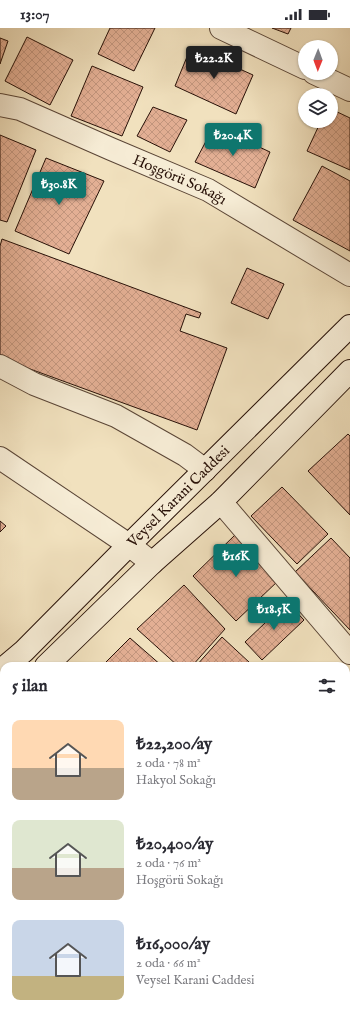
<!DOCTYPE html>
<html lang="tr">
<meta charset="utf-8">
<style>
:root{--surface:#fff;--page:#f7f7f7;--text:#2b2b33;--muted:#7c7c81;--accent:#0f766e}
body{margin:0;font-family:"IM FELL English",serif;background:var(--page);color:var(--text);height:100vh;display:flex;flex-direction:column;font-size:15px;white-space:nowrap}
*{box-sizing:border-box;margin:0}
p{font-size:13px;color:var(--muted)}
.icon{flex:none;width:22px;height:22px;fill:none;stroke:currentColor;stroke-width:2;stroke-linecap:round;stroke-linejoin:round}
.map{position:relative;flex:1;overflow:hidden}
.side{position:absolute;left:0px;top:634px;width:350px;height:356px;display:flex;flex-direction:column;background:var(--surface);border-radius:12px 12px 0 0;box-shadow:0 1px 3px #0004}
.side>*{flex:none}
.needle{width:26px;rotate:181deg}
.fabs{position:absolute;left:298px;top:12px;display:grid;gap:8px}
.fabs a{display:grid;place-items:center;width:40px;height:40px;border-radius:50%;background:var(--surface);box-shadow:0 1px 3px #0004;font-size:20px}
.price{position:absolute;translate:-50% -34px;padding:0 9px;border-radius:4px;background:var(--accent);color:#fff;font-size:13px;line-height:26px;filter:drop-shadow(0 1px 2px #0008)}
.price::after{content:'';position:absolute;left:50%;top:24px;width:12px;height:9px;margin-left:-6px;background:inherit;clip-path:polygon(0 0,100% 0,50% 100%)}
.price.on{background:#222;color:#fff}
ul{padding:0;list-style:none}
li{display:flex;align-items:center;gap:12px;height:100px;padding:0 12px}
li span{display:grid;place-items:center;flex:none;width:112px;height:80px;border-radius:8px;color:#555}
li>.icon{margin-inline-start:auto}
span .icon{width:48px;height:48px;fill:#fffc;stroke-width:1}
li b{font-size:17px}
h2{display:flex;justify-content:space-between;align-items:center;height:48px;padding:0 12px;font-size:17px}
.status{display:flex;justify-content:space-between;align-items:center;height:28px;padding:0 20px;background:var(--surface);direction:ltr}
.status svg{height:11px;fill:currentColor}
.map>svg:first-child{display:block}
.building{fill:url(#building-cross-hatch);stroke:#281108}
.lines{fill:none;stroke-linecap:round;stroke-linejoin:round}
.minor-casing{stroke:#5a4536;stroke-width:24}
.tertiary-casing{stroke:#5a4536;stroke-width:24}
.secondary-casing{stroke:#281108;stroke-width:24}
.minor{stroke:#f6ecd5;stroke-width:22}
.tertiary{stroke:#f6ecd5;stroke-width:22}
.secondary{stroke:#f6ecd5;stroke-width:22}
.labels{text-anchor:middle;stroke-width:3;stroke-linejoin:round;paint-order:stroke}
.street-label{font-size:15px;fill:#281108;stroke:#f6ecd5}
</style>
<div class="status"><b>13:07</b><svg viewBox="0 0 49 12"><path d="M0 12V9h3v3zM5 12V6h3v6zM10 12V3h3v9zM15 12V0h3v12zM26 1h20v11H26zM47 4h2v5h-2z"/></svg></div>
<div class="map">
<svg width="350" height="990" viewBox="0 0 350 990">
<defs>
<pattern id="building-cross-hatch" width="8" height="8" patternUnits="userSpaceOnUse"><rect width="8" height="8" fill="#e3af94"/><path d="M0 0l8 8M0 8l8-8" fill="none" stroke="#c3967e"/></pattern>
</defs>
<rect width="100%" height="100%" fill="#f1e1be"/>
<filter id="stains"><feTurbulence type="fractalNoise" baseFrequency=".005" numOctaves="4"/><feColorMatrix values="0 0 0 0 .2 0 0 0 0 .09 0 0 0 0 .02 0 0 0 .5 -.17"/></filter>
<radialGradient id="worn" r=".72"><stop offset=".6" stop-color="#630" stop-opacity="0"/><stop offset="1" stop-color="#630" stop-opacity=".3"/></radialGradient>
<path class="building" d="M110,0H155L134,43L98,26Z
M272,0H291L288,6Z
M27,9L73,32L50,77L5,53Z
M0,10L8,13L0,36Z
M191,19L253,47L236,86L175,58Z
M92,38L143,59L122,108L71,88Z
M153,79L187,92L170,124L137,108Z
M331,81L350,90V142L307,123L321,93H331Z
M214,98L270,124L255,160L195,134Z
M0,107L36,122L7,194L0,192Z
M46,130L104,153L69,226L15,203Z
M322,138L350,153V223L293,192Z
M2,211L201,285L199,290L186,286L180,303L227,320L197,402L0,330V218Z
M247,240L284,256L268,291L231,275Z
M348,406L350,408V487L308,443Z
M282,459L328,506L297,536L251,488Z
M0,493L6,498L0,504Z
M236,506L279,552L236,593L193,548Z
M331,510L350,530V602L295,544Z
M184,557L225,601L192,638H178L137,601Z
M287,574L304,592L262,632L245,614Z
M222,609L250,635L247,638H196Z
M130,610L162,638H102Z
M4,724V773L0,768V728Z
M0,782L4,786V807L0,811Z
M158,986H194L203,990H156Z"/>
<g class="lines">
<g class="minor-casing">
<g id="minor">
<path id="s1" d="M0,77L20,81L111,121L208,162L350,247"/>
<path d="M0,338L34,356L116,388L185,427L205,442"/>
<path d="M0,430L129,517L152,535"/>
<path d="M221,474L350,625"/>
<path d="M346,721L350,717"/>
<path d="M0,857L4,859"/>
<path d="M346,874L350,877"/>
<path d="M291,986L300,990"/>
</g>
</g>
<g class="tertiary-casing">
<path id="tertiary" d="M221,0L305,40
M314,45L350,62"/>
</g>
<g class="secondary-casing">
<g id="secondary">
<path id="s2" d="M6,638L24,623L129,517L350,298"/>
<path d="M46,638L152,535L221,474L350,343"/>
<path d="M0,681L4,677"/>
</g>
</g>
<use href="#minor" class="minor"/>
<use href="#tertiary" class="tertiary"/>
<use href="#secondary" class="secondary"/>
</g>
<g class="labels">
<g class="street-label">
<text dy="5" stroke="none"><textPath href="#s1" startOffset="195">Hoşgörü Sokağı</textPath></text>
<text dy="5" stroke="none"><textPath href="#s2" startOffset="242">Veysel Karani Caddesi</textPath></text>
</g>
</g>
<rect width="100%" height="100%" filter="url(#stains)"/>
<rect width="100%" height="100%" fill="url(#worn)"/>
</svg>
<div class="fabs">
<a><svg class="needle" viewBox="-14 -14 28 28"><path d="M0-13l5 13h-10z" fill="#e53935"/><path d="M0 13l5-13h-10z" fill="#7c7c81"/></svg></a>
<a><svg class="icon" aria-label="layers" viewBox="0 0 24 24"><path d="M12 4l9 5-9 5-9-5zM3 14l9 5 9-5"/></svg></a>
</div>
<b class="price on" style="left:214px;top:52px">₺22.2K</b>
<b class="price" style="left:233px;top:129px">₺20.4K</b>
<b class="price" style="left:59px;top:178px">₺30.8K</b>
<b class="price" style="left:236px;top:550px">₺16K</b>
<b class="price" style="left:274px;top:603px">₺18.5K</b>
<section class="side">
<h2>5 ilan<svg class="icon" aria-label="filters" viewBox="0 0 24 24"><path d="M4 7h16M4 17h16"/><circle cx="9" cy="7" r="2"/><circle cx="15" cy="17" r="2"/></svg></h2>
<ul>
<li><span style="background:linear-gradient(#ffd9b3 60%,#b9a48a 0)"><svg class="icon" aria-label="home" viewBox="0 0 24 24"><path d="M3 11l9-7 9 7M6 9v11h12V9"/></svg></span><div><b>₺22,200/ay</b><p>2 oda · 78 m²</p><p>Hakyol Sokağı</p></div></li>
<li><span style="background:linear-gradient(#dfe7d0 60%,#b9a48a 0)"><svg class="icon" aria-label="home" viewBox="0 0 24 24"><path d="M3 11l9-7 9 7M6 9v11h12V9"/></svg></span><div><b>₺20,400/ay</b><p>2 oda · 76 m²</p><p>Hoşgörü Sokağı</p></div></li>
<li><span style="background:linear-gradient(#c9d6e8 70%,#c2b280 0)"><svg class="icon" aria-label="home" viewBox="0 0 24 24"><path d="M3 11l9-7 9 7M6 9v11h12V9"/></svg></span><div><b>₺16,000/ay</b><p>2 oda · 66 m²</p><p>Veysel Karani Caddesi</p></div></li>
</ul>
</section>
</div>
